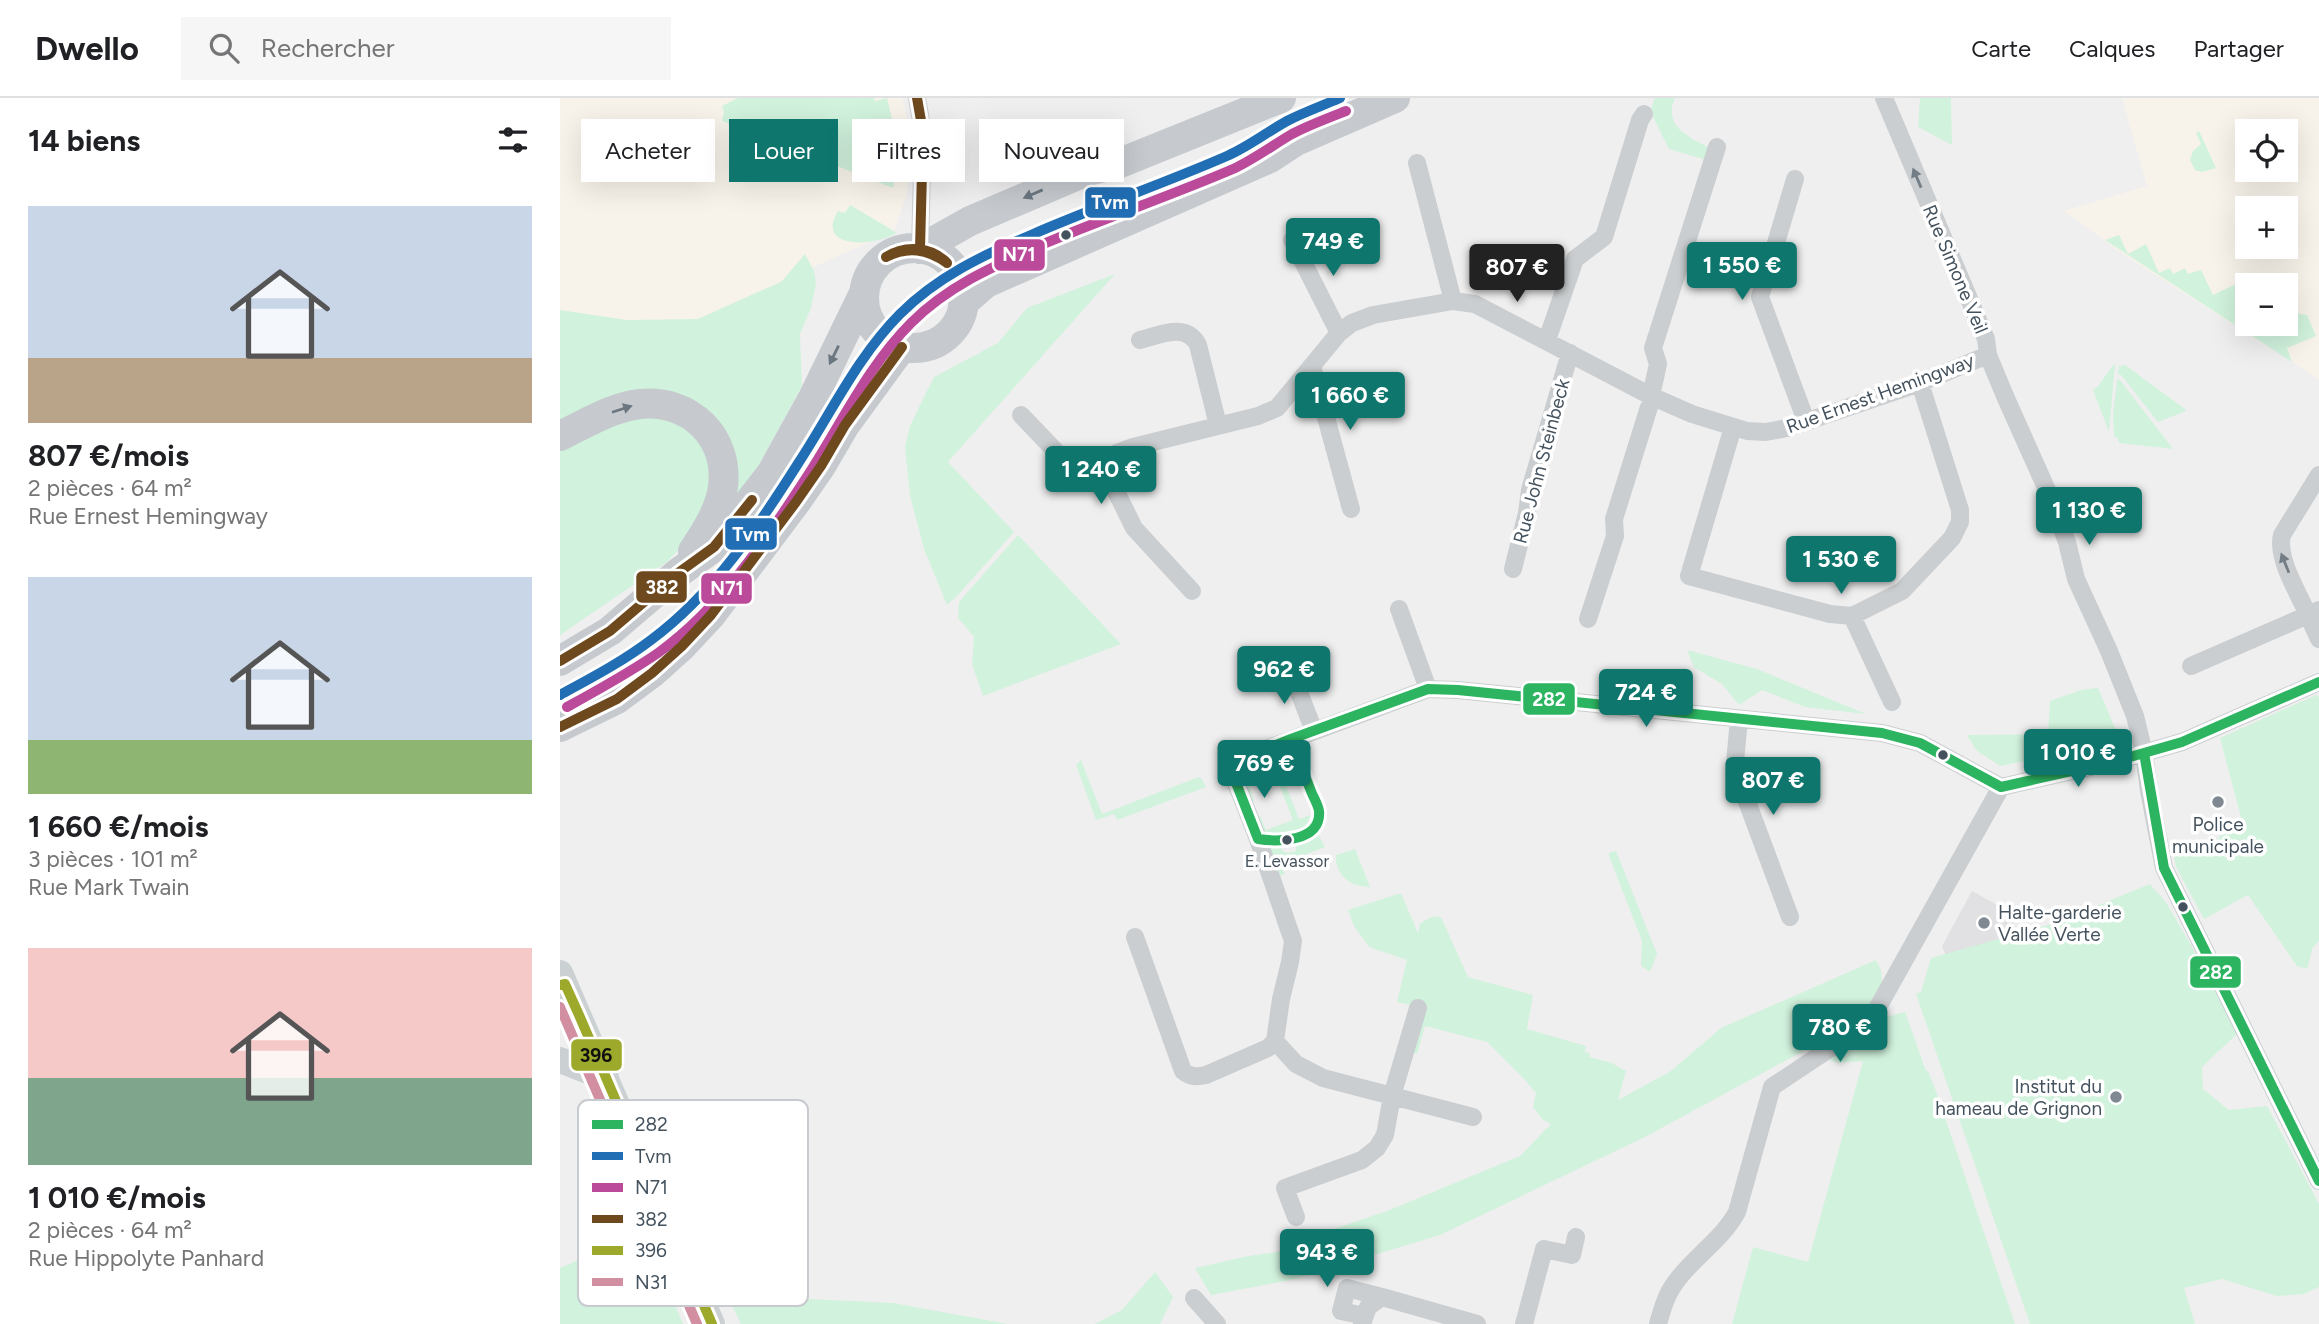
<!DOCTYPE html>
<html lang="fr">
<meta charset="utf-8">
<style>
:root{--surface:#fff;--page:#f6f6f6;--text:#202124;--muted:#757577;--line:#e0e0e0;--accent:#0f766e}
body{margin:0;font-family:Figtree,sans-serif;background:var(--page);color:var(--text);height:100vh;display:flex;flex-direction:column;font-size:26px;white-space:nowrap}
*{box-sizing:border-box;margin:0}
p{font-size:23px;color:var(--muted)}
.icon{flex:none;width:38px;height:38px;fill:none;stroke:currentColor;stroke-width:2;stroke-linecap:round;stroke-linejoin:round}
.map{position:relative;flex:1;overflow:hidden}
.drawer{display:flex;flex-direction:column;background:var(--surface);width:560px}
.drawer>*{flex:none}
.banner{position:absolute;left:21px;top:21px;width:665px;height:63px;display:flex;gap:14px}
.buttons{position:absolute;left:1675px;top:21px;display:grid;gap:14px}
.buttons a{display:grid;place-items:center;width:63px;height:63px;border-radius:0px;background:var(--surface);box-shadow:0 7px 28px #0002;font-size:35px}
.price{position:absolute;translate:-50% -60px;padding:0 16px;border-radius:7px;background:var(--accent);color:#fff;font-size:23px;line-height:46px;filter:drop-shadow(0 2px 4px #0008)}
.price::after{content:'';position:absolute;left:50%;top:42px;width:21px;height:16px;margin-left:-10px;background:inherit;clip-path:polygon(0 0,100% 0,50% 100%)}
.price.on{background:#222;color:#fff}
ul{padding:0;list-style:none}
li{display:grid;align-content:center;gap:14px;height:371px;padding:0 28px}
li span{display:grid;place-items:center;height:217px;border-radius:0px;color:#555}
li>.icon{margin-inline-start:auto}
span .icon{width:126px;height:126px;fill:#fffc;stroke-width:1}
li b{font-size:30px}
h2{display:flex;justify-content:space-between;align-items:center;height:84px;padding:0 28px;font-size:30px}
.pill{padding:0 24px;border-radius:0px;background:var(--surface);box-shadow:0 7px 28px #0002;font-size:24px;line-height:63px}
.pill.on{background:var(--accent);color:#fff}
header{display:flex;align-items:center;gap:42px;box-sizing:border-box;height:98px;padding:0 35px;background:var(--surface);border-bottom:2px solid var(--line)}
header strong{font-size:33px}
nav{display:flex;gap:38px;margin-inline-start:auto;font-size:24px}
.search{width:490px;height:63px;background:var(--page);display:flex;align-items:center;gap:18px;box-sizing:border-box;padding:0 24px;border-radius:0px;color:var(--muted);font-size:26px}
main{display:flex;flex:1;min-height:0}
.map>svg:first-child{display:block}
.commercial{fill:#f8f3ea;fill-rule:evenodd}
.education{fill:#e1e0e2}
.green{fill:#d1f2dd}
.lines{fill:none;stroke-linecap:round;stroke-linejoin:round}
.street{stroke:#cbced0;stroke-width:18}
.secondary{stroke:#cbd0d3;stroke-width:26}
.primary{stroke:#c6cacf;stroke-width:30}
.bus-1-casing{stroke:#fff;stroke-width:16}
.bus-2-casing{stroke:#fff;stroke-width:16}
.bus-3-casing{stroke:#fff;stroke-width:16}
.bus-4-casing{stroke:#fff;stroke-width:16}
.bus-5-casing{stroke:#fff;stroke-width:16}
.bus-6-casing{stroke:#fff;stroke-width:16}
.bus-1{stroke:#2cb461;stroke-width:10}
.bus-2{stroke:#216eb4;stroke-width:10}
.bus-3{stroke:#bb4a9b;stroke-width:10}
.bus-4{stroke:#6e491e;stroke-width:10}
.bus-5{stroke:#9ca92a;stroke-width:10}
.bus-6{stroke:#d28fa2;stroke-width:10}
.oneway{fill:#737d86}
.oneway2{fill:#6b7680}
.bus-dot{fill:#44525e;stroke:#fff;stroke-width:2.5}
.poi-dot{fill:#808991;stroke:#fff;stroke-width:2.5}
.labels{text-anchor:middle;stroke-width:7;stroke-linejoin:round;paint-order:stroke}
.bus-label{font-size:17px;fill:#44525e;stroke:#fff}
.street-label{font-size:19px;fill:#44525e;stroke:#fff}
.poi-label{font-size:19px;fill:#44525e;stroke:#fff}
.key{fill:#fff;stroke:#c7cbcf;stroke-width:2}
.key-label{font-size:19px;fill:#44525e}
.line-badge{stroke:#fff;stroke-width:2.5}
.badge-label{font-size:19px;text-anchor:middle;font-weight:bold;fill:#fff}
.pale-badge-label{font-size:19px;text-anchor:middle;font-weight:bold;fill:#111}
</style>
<header>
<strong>Dwello</strong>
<div class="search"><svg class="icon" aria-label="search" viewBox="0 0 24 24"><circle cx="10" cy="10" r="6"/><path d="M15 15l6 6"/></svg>Rechercher</div>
<nav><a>Carte</a><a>Calques</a><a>Partager</a></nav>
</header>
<main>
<section class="drawer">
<h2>14 biens<svg class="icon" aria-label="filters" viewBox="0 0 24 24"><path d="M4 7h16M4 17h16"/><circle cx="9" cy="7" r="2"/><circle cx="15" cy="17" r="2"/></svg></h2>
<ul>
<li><span style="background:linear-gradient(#c9d6e8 70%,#b9a48a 0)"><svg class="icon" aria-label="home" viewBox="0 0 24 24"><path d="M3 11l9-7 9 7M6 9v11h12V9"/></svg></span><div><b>807 €/mois</b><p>2 pièces · 64 m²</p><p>Rue Ernest Hemingway</p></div></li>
<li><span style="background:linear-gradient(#c9d6e8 75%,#8fb573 0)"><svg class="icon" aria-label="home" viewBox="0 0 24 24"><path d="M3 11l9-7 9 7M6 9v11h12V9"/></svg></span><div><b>1 660 €/mois</b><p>3 pièces · 101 m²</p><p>Rue Mark Twain</p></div></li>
<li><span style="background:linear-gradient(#f6c9c9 60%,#7fa58c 0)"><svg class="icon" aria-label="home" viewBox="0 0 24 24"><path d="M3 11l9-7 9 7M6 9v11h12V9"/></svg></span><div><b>1 010 €/mois</b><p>2 pièces · 64 m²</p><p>Rue Hippolyte Panhard</p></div></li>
</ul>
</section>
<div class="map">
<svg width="1759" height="1226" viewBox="0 0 1759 1226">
<rect width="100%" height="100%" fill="#f0efef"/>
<path class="commercial" d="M0,0H342L352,40L347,96L334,133L0,282Z
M1562,0H1759V281L1566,158L1504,113L1587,88ZM1687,33H1726V72H1687ZM1687,110H1726V149H1687ZM1687,187H1726V226H1687Z"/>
<path class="education" d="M1412,793L1450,814L1460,844L1390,866L1382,848Z"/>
<path class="green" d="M178,0H314L315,3L327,0L333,25L321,28L322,35L335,32L337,42L336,57L324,56L323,64L336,65L333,90L162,23L164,14L162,8Z
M1095,0H1115C1102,29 1130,39 1151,51L1150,63L1109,51L1090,13Z
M1360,0H1391L1392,47L1358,29Z
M1639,33L1656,70L1642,74L1635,72L1630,62L1633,53L1641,46L1636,35Z
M290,107L334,133L336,135C317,148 254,153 278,113L285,115Z
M1559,137L1568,156L1586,146L1599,175L1610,170L1613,176L1625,170L1628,176L1641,172L1653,197L1682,183L1687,195V226H1701L1703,230L1712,226H1726V219L1738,214L1739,216L1747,217L1756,238L1727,250L1732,264L1545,142Z
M245,156L254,173L256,185L251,210L240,236L242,288L177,407L130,304L0,326V212L67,222L138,221L221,184Z
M555,176L388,364L454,434L398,497L387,507L364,451L350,398L345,349L350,328L360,307L374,279L438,245L467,210Z
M1554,266H1555L1549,334L1533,292L1538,288Z
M1565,267L1625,311L1626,313L1598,324L1561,277L1558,276L1559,268Z
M1557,281L1560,282L1613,351L1559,345L1557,339H1554L1553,317Z
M77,317L122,320L148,356L151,394L123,447L107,464L0,537V350Z
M458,437L561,546L423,598L412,566L414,539L398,520L399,504Z
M1127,552L1197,571L1306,616L1245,609L1202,592L1179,607L1162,586L1134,569Z
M1538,590L1558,637L1536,648L1440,668L1417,653L1407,637L1488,636L1490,603L1521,592Z
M1756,597L1759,599V843L1753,849L1747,871L1737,868L1688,797L1644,821L1616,769L1613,751L1659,741V738L1684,731L1660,640Z
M723,656L731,662L735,669L721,675L739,721L750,717C748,735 725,743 709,736C702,733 698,726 694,720L700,718L706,732L733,722L716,679L690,688L694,703L689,704L681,678L686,667L689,670Z
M521,662L542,716L639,679L642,681L646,689L557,722L554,716L536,722L516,667Z
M759,738L765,749L721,766L725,776L716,779L708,748H722V753L728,755L736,753V748L744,746Z
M795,751L810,789C790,789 775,777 776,757Z
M1056,753L1097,856L1090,874L1081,868L1082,843L1049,758V755Z
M1590,786L1605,803L1681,932L1642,969L1643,991L1669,1012L1707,1008L1759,1106V1189L1744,1196L1717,1198L1662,1181L1624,1190L1635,1226H1470L1356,896L1361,894L1371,860L1495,825Z
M841,795L858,835L860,826C867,821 873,817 881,819L908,879L973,897L967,931L1026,948L1025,954L1030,955L1029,959L1052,965L1066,973L1058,1002L1111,973L1161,930L1316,862L1321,872L1326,919L1345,914L1366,973H1368L1376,993L1455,1226H1172L1193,1149L1248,1164L1303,963L1278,965L1245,952L1085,1039L880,1137L735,1181L651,1197L635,1170L688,1158L717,1154L753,1138L827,1113L960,1058L991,1026L983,1022L973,1009L976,995L965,982L927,944L865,928L857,956L853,955L865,910L837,904L847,862L809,849L794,828L788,812Z
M78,1136L75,1170L77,1174L91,1169L102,1197H111L123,1226H0V1170Z
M595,1174L613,1199L600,1226H535L562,1212Z
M167,1197L333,1205L448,1226H181Z"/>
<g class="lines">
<path class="street" d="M357,0L363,34L360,151
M1324,0L1426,241L1428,257L1445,298L1491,401L1507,444L1516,481L1549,553L1575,618L1584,655L1589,693L1604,770L1759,1083
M857,65L893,203
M1235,81L1200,199L1246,323
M732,142L779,235
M580,242C600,237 626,224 638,247L658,327
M987,242L1015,161L1044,139L1080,22L1084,16
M752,268L791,411
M1093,289L1098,266L1093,250L1157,49
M461,317L506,364L520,372L547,375L574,430L632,493
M1173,329L1129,478L1270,516L1292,518L1342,493L1392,440L1400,424V412L1360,285
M547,375L548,363L557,355L573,349L698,318L717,310L779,235L792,225L813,217L893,203L915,206L1091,298L1132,316L1187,333L1206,334L1227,330L1360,285L1428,257
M1759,377L1722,437C1716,460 1739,496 1748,517L1759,512
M953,471L967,415L970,392L1010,255
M839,511L868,591
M1292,518L1332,604
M1028,521L1055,438L1054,421L1089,309
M1631,568L1748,517L1759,541
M730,571L754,633
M1179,621L1175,664L1176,674L1230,819
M575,839L623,973C630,979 637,979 646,977L708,950L715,943L721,901L730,864L733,843L698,741L673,677L675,667L682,660L868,591L898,592L1322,635L1360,645L1441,689L1556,663L1622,644L1759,584
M715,943L736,966L763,980L913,1019
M736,1119L725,1090L802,1062L817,1050L825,1037L832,998L858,910
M634,1200L657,1226
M805,1218L781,1213L787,1190L822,1199
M802,1226L808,1209L822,1199L917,1226
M964,1226L984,1151L1012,1157L1016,1139
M1098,1226C1102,1212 1106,1197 1115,1185C1133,1159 1162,1142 1177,1114L1212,989L1302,929L1312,920L1441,689"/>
<path class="secondary" d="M0,875L152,1226
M0,962L46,980"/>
<path class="primary" d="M304 200a50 50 0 1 1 100 0a50 50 0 1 1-100 0Z
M360,151L410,123L525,74L560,65L721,0
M403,205L426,185L710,60L736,43L835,0
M0,338C25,326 52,309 80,306C130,301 169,339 163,389C160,412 145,435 133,453
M0,563L50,533L118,475L154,449L211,376L253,300L304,195
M0,629L57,601L92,575L122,548L151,517L236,404L261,368L285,327L342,249"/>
<g class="bus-1-casing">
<path id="bus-1" d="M731,641C738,658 744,676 751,693C753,699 758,706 759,713C762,744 718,744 698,741L673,677V671L678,662Z
M731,641L868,591L898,592L1322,635L1360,645L1441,689L1556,663L1622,644L1759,584
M1584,655L1604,770L1759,1083"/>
</g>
<g class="bus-2-casing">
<path id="bus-2" d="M0,597C31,580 62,564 91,542C153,496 198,429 239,364C271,315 298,258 340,216C377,179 423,157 471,137C535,109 603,86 667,58C688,49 707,34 727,23C744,14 762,8 780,0"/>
</g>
<g class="bus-3-casing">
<path id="bus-3" d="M7,609C38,592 69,575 98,555C162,509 208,439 250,374C282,324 309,267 351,225C388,188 434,168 481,147C545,120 610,98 673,71C693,62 713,47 732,36C749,27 768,20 786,13"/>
</g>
<g class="bus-4-casing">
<path id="bus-4" d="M357,0L363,34L360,151
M326,159C345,147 371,148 387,165
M326,159C348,148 367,151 387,165
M0,563L50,533L118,475L154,449L192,402
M0,629L57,601L92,575L122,548L151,517L236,404L261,368L285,327L342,249"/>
</g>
<g class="bus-5-casing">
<path id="bus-5" d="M0,887L5,886L19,917L152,1226"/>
</g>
<g class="bus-6-casing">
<path id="bus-6" d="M0,909L137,1226"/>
</g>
<use href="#bus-1" class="bus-1"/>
<use href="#bus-2" class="bus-2"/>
<use href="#bus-3" class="bus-3"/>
<use href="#bus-4" class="bus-4"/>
<use href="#bus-5" class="bus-5"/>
<use href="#bus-6" class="bus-6"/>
</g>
<defs><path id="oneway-solid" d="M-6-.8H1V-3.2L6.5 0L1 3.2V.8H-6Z" transform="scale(1.75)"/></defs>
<g class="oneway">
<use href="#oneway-solid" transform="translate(1357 80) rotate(-113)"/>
<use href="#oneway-solid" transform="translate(1725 465) rotate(-112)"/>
</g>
<g class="oneway2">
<use href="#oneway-solid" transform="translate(473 96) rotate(157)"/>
<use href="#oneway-solid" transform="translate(274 257) rotate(116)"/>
<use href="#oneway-solid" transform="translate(62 311) rotate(-18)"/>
</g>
<g class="bus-dot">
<circle cx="506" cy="137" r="6"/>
<circle cx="1383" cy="657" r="6"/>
<circle cx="727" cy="742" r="6"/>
<circle cx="1623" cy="809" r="6"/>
</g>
<g class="poi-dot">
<circle cx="1658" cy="704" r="7"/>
<circle cx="1424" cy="825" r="7"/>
<circle cx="1556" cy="999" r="7"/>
</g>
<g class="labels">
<g class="bus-label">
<text x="727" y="769">E. Levassor</text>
</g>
<g class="street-label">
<text transform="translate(1396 171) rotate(67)" y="7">Rue Simone Veil</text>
<text transform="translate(1320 295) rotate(-20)" y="7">Rue Ernest Hemingway</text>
<text transform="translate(981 363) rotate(-75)" y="7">Rue John Steinbeck</text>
</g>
<g class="poi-label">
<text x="1658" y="733">Police<tspan x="1658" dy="22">municipale</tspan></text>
<text x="1438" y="821" text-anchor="start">Halte-garderie<tspan x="1438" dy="22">Vallée Verte</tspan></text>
<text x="1542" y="995" text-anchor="end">Institut du<tspan x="1542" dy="22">hameau de Grignon</tspan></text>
</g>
</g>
<rect x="18" y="1002" width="230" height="206" rx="10" class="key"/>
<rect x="32" y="1022" width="31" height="9" fill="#2cb461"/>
<rect x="32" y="1054" width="31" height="8" fill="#216eb4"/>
<rect x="32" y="1085" width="31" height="9" fill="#bb4a9b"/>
<rect x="32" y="1117" width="31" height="8" fill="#6e491e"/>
<rect x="32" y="1148" width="31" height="9" fill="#9ca92a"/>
<rect x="32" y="1180" width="31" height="8" fill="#d28fa2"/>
<g class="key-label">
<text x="75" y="1033">282</text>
<text x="75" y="1065">Tvm</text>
<text x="75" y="1096">N71</text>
<text x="75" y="1128">382</text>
<text x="75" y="1159">396</text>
<text x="75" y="1191">N31</text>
</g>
<g class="line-badge">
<rect x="524" y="88" width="53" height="33" rx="7" fill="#216eb4"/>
<rect x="433" y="140" width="53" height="34" rx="7" fill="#bb4a9b"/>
<rect x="164" y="419" width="54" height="34" rx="7" fill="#216eb4"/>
<rect x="75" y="472" width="53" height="34" rx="7" fill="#6e491e"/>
<rect x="140" y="474" width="53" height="33" rx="7" fill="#bb4a9b"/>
<rect x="962" y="584" width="54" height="34" rx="7" fill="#2cb461"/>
<rect x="1629" y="857" width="53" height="34" rx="7" fill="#2cb461"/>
<rect x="10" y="940" width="53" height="34" rx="7" fill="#9ca92a"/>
</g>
<g class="badge-label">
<text x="550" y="111">Tvm</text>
<text x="459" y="163">N71</text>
<text x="191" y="443">Tvm</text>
<text x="102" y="496">382</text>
<text x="167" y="497">N71</text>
<text x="989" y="608">282</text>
<text x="1656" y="881">282</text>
</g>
<g class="pale-badge-label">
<text x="36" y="964">396</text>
</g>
</svg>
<div class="buttons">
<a><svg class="icon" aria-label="locate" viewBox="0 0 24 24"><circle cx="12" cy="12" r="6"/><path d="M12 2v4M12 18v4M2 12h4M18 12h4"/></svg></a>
<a>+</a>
<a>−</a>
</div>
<b class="price" style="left:773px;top:180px">749 €</b>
<b class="price" style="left:1182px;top:204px">1 550 €</b>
<b class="price on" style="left:957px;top:206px">807 €</b>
<b class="price" style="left:790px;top:334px">1 660 €</b>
<b class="price" style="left:541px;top:408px">1 240 €</b>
<b class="price" style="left:1529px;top:449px">1 130 €</b>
<b class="price" style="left:1281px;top:498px">1 530 €</b>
<b class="price" style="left:724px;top:608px">962 €</b>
<b class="price" style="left:1086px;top:631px">724 €</b>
<b class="price" style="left:1518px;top:691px">1 010 €</b>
<b class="price" style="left:704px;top:702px">769 €</b>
<b class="price" style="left:1213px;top:719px">807 €</b>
<b class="price" style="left:1280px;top:966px">780 €</b>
<b class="price" style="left:767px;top:1191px">943 €</b>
<div class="banner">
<a class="pill">Acheter</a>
<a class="pill on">Louer</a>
<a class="pill">Filtres</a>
<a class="pill">Nouveau</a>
</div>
</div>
</main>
